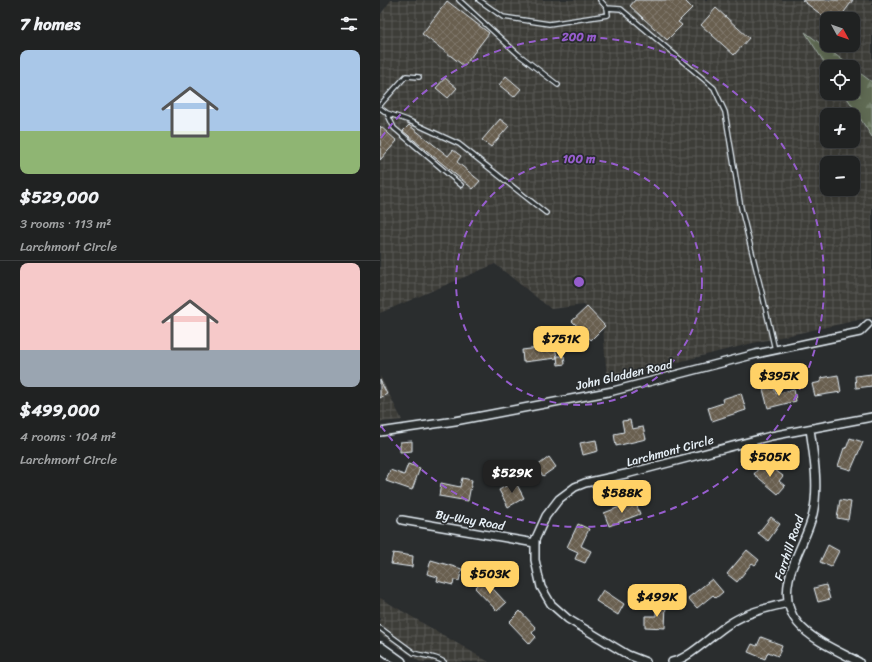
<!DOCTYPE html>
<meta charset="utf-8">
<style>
:root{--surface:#202222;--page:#2d2f2f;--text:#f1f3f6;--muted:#a2a4a5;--line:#3d3f40;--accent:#ffd166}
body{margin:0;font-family:Sriracha,sans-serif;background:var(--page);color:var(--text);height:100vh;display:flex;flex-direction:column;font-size:15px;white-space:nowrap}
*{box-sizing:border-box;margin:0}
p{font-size:13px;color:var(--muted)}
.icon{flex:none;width:22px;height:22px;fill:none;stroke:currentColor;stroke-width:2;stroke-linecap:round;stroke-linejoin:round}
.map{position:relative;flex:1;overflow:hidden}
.details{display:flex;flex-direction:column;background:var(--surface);width:380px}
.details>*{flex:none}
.needle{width:26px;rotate:130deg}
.fabs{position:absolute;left:440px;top:12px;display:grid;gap:8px}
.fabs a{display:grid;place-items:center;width:40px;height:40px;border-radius:8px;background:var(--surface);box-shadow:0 2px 10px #0003,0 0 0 1px var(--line);font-size:20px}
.price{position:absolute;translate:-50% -34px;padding:0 9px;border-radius:8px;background:var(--accent);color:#111;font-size:13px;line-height:26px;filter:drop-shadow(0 1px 2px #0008)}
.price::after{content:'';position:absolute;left:50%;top:24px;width:12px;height:9px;margin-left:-6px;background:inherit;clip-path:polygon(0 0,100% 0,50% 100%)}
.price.on{background:#222;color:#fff}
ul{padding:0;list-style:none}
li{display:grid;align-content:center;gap:8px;height:212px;padding:0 20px}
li+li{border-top:1px solid var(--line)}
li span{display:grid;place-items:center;height:124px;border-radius:8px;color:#555}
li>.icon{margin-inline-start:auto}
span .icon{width:72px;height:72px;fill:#fffc;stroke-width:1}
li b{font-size:17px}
h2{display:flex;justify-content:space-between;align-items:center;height:48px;padding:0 20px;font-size:17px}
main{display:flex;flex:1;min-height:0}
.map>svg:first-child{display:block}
.industrial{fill:url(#industrial-grid);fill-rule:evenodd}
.forest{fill:url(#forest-firs);stroke:#a3aea6}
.building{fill:url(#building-cross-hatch);stroke:#e8f1f8}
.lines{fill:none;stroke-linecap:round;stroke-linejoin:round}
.service-casing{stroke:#e8f1f8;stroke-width:6}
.minor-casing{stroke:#e8f1f8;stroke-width:10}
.tertiary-casing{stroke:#e8f1f8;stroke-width:12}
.service{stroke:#2a2d2e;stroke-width:3.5}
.minor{stroke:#2a2d2e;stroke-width:7}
.tertiary{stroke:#2a2d2e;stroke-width:9}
.ring{fill:none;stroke:#965dcd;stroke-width:2;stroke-dasharray:7 5}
.labels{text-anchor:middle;stroke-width:3.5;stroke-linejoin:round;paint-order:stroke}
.street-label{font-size:12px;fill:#e8f1f8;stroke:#2a2d2e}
.centre{fill:#965dcd;stroke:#2a2d2e;stroke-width:2}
.ring-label{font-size:12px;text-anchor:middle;font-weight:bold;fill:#965dcd;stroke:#2a2d2e;stroke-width:3.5;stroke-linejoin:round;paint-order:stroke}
</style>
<main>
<section class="details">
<h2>7 homes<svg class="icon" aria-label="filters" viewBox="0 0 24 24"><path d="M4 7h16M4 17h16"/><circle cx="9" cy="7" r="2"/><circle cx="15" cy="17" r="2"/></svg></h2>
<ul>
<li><span style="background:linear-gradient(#a9c7e8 65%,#8fb573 0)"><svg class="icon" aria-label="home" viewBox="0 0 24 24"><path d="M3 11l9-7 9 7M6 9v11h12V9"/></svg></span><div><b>$529,000</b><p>3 rooms · 113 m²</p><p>Larchmont Circle</p></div></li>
<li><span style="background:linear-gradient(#f6c9c9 70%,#9aa5b1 0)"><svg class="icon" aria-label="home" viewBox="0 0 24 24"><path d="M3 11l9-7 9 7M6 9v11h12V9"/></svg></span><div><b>$499,000</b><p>4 rooms · 104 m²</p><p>Larchmont Circle</p></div></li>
</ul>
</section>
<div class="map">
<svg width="492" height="662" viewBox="0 0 492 662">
<defs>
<pattern id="industrial-grid" width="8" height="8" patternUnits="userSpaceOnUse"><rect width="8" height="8" fill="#3d3c38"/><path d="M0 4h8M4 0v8" fill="none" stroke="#595956"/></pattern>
<pattern id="forest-firs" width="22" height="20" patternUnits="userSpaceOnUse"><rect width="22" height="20" fill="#5e6b53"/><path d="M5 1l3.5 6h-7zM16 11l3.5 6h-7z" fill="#75816c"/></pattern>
<pattern id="building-cross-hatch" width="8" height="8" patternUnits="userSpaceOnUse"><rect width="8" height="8" fill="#695f50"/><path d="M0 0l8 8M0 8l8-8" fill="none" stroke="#7e766a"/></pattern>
</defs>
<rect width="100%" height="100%" fill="#2a2d2e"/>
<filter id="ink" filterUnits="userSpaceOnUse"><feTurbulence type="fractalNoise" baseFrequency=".025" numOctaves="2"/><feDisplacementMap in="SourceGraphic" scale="8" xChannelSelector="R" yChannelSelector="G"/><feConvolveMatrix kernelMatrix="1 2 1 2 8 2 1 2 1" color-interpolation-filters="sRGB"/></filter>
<g filter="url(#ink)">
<path class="industrial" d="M11,0H492V82L473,67L426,34L448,67L447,93H465L492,135V317L373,343L227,380L223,327L204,305L171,309L115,264L0,313V15ZM447,19H473V45H447ZM447,115H473V141H447ZM447,163H473V189H447Z
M0,376L22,420L0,422Z
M0,598L109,662H40L0,634Z"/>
<path class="forest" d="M425,32L472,67H447Z
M473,68L492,82V137L464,93H473Z"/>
<path class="building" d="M255,0H304L312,8L298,22L302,25L287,40L250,6Z
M422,0H473L459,19H447Z
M67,1L109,33L84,66L42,34Z
M336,8L369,38L354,55L321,25Z
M126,76L141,89L134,97L119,85Z
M65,78L77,88L68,98L56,88Z
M120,119L129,126L111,147L102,140Z
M29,125L68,156L73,150L81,156L77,162L100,181L93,189L23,131Z
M0,126L17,141L0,160Z
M207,307L225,326L211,340L192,321Z
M175,346L177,358L143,362L142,350Z
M177,356H184L185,364L178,365Z
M492,374V386L476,388L475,376Z
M458,375L461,392L435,396L432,384L441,382V378Z
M0,380L7,394L0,398Z
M394,387L396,394L414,389L416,401L388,408L383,389Z
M361,393L366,410L332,421L328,408L343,403L342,399Z
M250,420L252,429L263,427L266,439L236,446L234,434L244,432L242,421Z
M470,438L483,442L471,470L458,466L464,448L466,449Z
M216,440L218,451L203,455L200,443Z
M32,441V451L20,452V442Z
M169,457L176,467L163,476L156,467Z
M28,464L40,468L32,490L6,481L10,470L24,475Z
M382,464L389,469L391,467L403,476L399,481L405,486L398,494L374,474Z
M82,478L92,480L88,501L59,496L61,483L80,487Z
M135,481L144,498L128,507L119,490Z
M460,500L471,502L468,520L457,518Z
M255,501L260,514L229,526L224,513Z
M391,517L400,524L388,541L378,533Z
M198,524L209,529L201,546L211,551L205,563L195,559L198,552L187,547Z
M448,545L459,551L451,567L440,562Z
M367,550L379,560L375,565L372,563L357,582L347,574Z
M13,553L33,556L32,567L11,564Z
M51,560L82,569L79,581L74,580L73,585L57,581L58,577L47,574Z
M104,579L126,603L117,611L95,588Z
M332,579L343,592L336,598L333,595L317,608L308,598Z
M446,585L450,599L438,602L434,588Z
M223,590L244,604L238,615L216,601Z
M276,604H286L285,628L265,627V616H276Z
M140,611L156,628L152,633L156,637L150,644L129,622Z
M381,637L402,645L398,656L388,652L385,659L368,652L372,644L377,646Z"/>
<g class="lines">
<g class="service-casing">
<path id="service" d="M79,0L138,54L178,85
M99,0L123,17L169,24L228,15L227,8L220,0
M227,8L241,9L334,88L345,112L361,208L382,293L395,350
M0,105L26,76L39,77
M0,108L7,113L27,120L79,144L166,213
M7,113L14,128L81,185
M0,628L34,653C46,657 52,655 64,662"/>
</g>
<g class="minor-casing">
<path id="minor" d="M430,429C434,457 439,486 433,514C429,531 420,546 414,563C390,623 434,639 479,662
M0,432L75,421L233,391L376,354L480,332L488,324
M22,520L155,543
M266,662L248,655L188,619L171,604L161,587L155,560V540L166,516L179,499L195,487L205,483L250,473L391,436L492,417
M292,662C310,658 333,634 349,624C367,612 387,608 408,603"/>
</g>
<g class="tertiary-casing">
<path id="tertiary" d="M0,647L21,662"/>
</g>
<use href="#service" class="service"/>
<use href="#minor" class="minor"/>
<use href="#tertiary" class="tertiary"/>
</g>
</g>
<g class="ring">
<circle cx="199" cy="282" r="123"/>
<path d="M1 138A245 245 0 1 1 1 426"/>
</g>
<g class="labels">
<g class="street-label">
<text transform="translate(244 375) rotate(-13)" y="4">John Gladden Road</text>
<text transform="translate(290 451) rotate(-15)" y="4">Larchmont Circle</text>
<text transform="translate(90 520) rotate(10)" y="4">By-Way Road</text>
<text transform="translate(409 548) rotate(-71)" y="4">Farrhill Road</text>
</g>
</g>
<circle cx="199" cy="282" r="6" class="centre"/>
<g class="ring-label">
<text x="199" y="41">200 m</text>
<text x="199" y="163">100 m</text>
</g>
</svg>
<div class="fabs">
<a><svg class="needle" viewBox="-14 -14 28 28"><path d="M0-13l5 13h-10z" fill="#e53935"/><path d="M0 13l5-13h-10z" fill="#a2a4a5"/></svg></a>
<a><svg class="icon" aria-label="locate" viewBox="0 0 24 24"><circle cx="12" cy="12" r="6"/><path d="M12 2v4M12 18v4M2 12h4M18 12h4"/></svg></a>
<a>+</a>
<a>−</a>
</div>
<b class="price" style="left:181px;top:360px">$751K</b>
<b class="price" style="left:399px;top:397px">$395K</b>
<b class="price" style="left:390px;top:478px">$505K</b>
<b class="price on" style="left:132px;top:494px">$529K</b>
<b class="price" style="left:242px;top:514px">$588K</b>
<b class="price" style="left:110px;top:595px">$503K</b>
<b class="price" style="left:277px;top:618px">$499K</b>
</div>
</main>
